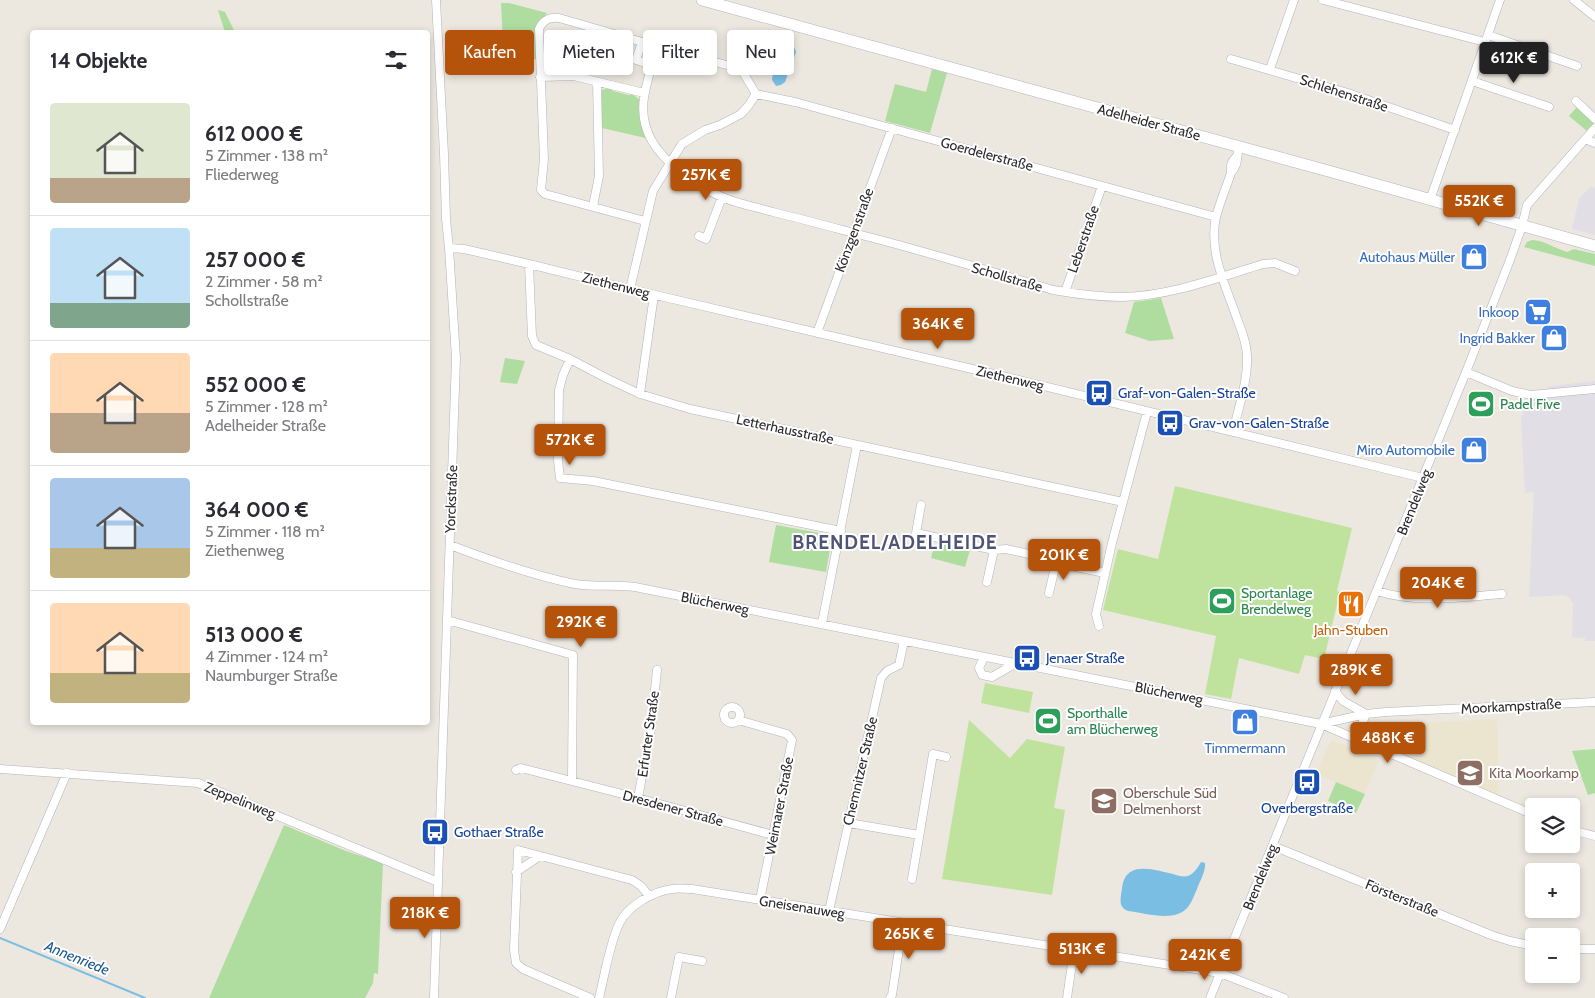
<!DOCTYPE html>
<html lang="de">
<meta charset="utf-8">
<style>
:root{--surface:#fff;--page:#f7f7f7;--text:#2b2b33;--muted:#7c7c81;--line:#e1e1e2;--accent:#b45309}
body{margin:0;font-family:Cabin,sans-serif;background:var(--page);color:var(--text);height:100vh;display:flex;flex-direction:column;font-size:19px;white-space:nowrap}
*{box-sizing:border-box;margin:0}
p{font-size:16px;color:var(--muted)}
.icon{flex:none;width:28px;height:28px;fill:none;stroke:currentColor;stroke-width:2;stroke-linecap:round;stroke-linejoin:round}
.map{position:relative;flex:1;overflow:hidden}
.sheet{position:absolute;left:30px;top:30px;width:400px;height:695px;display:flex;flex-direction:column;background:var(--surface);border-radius:5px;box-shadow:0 2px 8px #0003}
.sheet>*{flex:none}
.banner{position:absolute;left:445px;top:30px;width:475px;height:45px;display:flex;gap:10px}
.buttons{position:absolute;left:1525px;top:798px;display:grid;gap:10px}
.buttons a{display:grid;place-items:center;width:55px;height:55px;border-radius:5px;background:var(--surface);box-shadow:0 2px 8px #0003;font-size:25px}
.price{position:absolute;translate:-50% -42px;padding:0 11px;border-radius:5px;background:var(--accent);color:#fff;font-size:16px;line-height:32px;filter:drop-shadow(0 1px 2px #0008)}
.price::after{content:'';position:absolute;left:50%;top:30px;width:15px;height:11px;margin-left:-8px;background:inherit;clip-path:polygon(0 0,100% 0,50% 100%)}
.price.current{background:#222;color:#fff}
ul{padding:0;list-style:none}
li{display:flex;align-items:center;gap:15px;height:125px;padding:0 20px}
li+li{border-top:1px solid var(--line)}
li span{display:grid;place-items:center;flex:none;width:140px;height:100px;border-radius:5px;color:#555}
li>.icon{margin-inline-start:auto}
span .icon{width:60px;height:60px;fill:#fffc;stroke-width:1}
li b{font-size:21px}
h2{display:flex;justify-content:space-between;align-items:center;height:60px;padding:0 20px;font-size:21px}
.pill{padding:0 18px;border-radius:5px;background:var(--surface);box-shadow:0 2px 8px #0003;font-size:18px;line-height:45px}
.pill.current{background:var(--accent);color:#fff}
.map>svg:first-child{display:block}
.industrial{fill:#e1dee5}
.education{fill:#ebe5d0}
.green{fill:#afdda0}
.pitch{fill:#bfe39d}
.water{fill:#7bbee4}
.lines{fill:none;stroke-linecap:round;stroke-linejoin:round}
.stream{stroke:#7bbee4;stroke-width:2}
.street-casing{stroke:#b2b3bd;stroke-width:9}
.secondary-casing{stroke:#b2b3bd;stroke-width:12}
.street{stroke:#fff;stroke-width:8}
.secondary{stroke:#fff;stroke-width:11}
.labels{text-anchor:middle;stroke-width:4;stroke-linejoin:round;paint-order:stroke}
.street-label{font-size:14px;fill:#2b2b2b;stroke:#fff}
.shop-label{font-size:14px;fill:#366cbe;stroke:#fff;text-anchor:end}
.transit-label{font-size:14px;fill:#164399;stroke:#fff;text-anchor:start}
.leisure-label{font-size:14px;fill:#27864d;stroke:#fff;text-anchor:start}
.food-label{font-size:14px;fill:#c56008;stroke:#fff}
.education-label{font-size:14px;fill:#785e54;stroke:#fff;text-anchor:start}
.water-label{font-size:15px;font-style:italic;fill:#1a5c90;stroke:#fff}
.district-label{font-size:19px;font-weight:bold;letter-spacing:1px;fill:#4f5378;stroke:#fff}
</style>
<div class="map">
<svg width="1595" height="998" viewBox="0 0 1595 998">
<rect width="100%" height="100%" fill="#ece7df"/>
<path class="industrial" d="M1591,186L1595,188V235L1572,229L1579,199Z
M1595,381V641H1585V638L1572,637L1573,604L1569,597L1563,595L1529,597L1534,492L1525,493L1521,419L1527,400L1551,386Z"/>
<path class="education" d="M1497,719L1499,798L1387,748L1400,724Z
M1331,740L1379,760L1365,794L1316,774Z"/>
<path class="green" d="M501,3H509L547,13L536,27L537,59L504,61Z
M218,10L225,12L235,32H225Z
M932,69L947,73L930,133L885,121L895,84L926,92Z
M607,88H611L613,91L629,95L632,94L640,100L650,139L602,128L600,118L602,116L601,99L599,97L602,90Z
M1579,107L1595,122L1587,131L1569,116L1576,108Z
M1532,240C1544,240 1556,249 1567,252L1574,249L1595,254V266L1524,247L1527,242Z
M1161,298L1174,339L1150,341L1125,333L1134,302Z
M505,358L525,361L517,384L500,382Z
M776,525L831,535L834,542L831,543L826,572L769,562Z
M943,542L970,550L965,567L931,558L933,550Z
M1595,749V793L1588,795L1572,751Z
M1336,782L1365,794L1356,813L1328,801Z
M284,825L346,851L383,863L378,974L374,973L373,983L365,998H209Z"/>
<path class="pitch" d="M1175,486L1352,528L1337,591L1340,592L1324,659L1305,655L1299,674L1239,658L1231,699L1205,694L1216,636L1103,610L1118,549L1158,559Z
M985,683L1033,692L1029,713L981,703Z
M969,720L1010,758L1027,739L1065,747L1054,808L1065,810L1052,895L942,879Z"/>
<path class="water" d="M787,45L794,47L796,52L785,82L781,85L776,86L772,80C773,69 778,51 787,45Z
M1201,862L1205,863C1206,871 1200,881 1197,889C1194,895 1192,902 1188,907C1175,923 1146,913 1128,911C1120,908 1120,902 1121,895C1122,890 1122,884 1124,880C1131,861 1159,871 1173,874C1178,876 1184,877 1188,876C1195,873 1198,867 1201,862Z"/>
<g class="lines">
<path class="stream" d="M0,938L145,998"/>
<g class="street-casing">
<path id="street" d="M1323,0L1485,42
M1574,0L1595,17
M1488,35L1577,66
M642,42L559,18C549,17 543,20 539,29L544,159L541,190L545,194L645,221
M1231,59L1348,93L1455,130
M652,65C644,92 637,115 652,141C665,164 698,187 722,197C738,204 756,207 773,212C802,219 831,227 861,235C925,251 989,271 1053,290C1076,294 1099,297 1122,297C1170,296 1217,278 1263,264L1275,263L1295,271
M1270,69L1294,0
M540,77L574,76L644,93
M1472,81L1549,107
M756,94L795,102L1216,217
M1576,101L1595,119
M1585,139L1595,143
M1231,173C1230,165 1231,162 1237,156
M1430,200L1500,0
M593,206L599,176L597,82
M699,236L706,239L722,197
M449,248L464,249L529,264L630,289L998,375L1423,478
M529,264L532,336L536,345L570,359L606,378L640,394L690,409L1123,502
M630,289L653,191L670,163L682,144L705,130L720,125L741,114L749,105L756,94L741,69L642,42L636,60L652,65L658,47
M1065,292L1102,186
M817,333L892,128
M570,359L563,375L559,390L558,460L560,478L593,481L841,531
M1466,372L1512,391L1531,395L1595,389
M640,394L654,295
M1233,432C1238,409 1248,381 1247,357C1247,341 1239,325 1234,310C1223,280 1209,249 1216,217C1220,202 1226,188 1231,173C1239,164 1236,158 1239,147
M921,505L916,533L994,550L1006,549L1047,558L1056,563L1105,573
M450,545C489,560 529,574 570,583C592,588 613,584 635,587L1321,724L1534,815
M987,582L994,550
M1377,591C1417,604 1461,597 1502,594
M1049,593L1056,563
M447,620L573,655L572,781
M822,623L857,445
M1099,626L1096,614L1112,543L1147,412
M984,657L979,668L982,675L992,677L1016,663
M1335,691L1343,701L1366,714L1356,739
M724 715a8 8 0 1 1 16 0a8 8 0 1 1-16 0Z
M738,720L787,734L792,740L760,900
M1321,724L1366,714L1386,712L1595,702
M0,769L198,783L438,882
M516,770L521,768L638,798L773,835
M638,798L651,729L657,670
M849,823L919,835
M1571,830L1595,836
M1273,846L1491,935L1510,941L1534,946
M516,872L540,856
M912,879L933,754L946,757
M829,911L881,678L887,671L899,665L904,641
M0,929L67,773
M1571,949H1595
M434,998L456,358L449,248L446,219L444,154L436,0
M590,998L523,969L516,963L514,950L518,850L632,880L641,886L649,896
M599,998C605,974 609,946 619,924C627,906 654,891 672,889C679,888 685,889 692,889L1220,973L1284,998
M671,998L679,957L702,961
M890,998L892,995L903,923
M1067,998L1074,950
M1210,998L1466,372L1510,260L1522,226L1527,205L1595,128"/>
</g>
<g class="secondary-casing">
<path id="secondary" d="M702,0L1332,172L1595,246"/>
</g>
<use href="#street" class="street"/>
<use href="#secondary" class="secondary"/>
</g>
<defs>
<g id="shop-square" transform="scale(1.4375)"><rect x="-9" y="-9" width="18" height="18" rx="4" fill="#3f7fe0" stroke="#fff"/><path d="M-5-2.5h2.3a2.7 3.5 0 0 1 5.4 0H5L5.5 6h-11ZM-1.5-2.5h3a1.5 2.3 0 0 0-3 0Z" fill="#fff"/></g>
<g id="supermarket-square" transform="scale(1.4375)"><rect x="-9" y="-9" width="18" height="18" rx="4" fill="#3f7fe0" stroke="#fff"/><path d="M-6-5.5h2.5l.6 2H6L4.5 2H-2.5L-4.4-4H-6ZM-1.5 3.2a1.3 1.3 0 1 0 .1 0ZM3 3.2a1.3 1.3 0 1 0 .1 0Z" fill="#fff"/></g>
<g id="bus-square" transform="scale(1.4375)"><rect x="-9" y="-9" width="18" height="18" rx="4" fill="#1a4fb4" stroke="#fff"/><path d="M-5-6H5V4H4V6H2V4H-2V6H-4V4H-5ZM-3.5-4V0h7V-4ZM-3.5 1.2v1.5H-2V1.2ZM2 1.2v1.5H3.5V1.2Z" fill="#fff"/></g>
<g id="stadium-square" transform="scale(1.4375)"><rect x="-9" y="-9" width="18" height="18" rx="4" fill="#2e9e5b" stroke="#fff"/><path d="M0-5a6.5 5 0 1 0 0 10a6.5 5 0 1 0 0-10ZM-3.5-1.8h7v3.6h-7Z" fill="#fff"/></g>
<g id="restaurant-square" transform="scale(1.4375)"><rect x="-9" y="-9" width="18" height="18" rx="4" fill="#e8710a" stroke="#fff"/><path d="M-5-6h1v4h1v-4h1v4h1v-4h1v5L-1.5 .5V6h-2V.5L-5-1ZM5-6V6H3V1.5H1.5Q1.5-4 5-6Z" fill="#fff"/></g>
<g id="school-square" transform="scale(1.4375)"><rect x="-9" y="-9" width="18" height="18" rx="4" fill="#8d6e63" stroke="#fff"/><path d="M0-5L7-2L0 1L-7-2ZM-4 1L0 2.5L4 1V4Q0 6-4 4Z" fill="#fff"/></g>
</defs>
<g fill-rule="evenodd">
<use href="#shop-square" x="1474" y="257"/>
<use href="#supermarket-square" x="1538" y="312"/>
<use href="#shop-square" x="1554" y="338"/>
<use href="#bus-square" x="1099" y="393"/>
<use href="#stadium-square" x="1481" y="404"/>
<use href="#bus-square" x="1170" y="423"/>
<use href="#shop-square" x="1474" y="450"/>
<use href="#stadium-square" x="1222" y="601"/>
<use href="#restaurant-square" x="1351" y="604"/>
<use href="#bus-square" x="1027" y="658"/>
<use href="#stadium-square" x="1048" y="721"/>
<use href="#shop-square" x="1245" y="722"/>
<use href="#school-square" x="1470" y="773"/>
<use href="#bus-square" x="1307" y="782"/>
<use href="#school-square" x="1104" y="801"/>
<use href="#bus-square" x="435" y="832"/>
</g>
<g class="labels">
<g class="street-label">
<text transform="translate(1344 93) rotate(18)" y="5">Schlehenstraße</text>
<text transform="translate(1149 122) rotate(15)" y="5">Adelheider Straße</text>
<text transform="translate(987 154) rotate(15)" y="5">Goerdelerstraße</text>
<text transform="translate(854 230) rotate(-70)" y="5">Könzgenstraße</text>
<text transform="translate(1083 239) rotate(-71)" y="5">Leberstraße</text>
<text transform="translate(1007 277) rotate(16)" y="5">Schollstraße</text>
<text transform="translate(616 285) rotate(14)" y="5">Ziethenweg</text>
<text transform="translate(1010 378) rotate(13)" y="5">Ziethenweg</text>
<text transform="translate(785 429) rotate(12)" y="5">Letterhausstraße</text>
<text transform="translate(451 499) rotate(-88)" y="5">Yorckstraße</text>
<text transform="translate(1414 502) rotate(-68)" y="5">Brendelweg</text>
<text transform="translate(715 603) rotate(11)" y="5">Blücherweg</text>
<text transform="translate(1169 693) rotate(11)" y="5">Blücherweg</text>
<text transform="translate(1511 706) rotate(-3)" y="5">Moorkampstraße</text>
<text transform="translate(648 734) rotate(-82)" y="5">Erfurter Straße</text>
<text transform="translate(860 771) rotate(-77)" y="5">Chemnitzer Straße</text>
<text transform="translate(240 800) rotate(22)" y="5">Zeppelinweg</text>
<text transform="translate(779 806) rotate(-79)" y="5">Weimarer Straße</text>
<text transform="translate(673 808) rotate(15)" y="5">Dresdener Straße</text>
<text transform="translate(1260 877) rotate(-68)" y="5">Brendelweg</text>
<text transform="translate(1402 898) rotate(22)" y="5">Försterstraße</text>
<text transform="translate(802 907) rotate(9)" y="5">Gneisenauweg</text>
</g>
<g class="shop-label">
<text x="1455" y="262">Autohaus Müller</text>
<text x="1519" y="317">Inkoop</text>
<text x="1535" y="343">Ingrid Bakker</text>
<text x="1455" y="455">Miro Automobile</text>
<text x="1245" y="753" text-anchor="middle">Timmermann</text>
</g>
<g class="transit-label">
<text x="1118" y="398">Graf-von-Galen-Straße</text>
<text x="1189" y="428">Grav-von-Galen-Straße</text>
<text x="1046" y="663">Jenaer Straße</text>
<text x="1307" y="813" text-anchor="middle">Overbergstraße</text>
<text x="454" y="837">Gothaer Straße</text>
</g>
<g class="leisure-label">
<text x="1500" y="409">Padel Five</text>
<text x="1241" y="598">Sportanlage<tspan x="1241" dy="16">Brendelweg</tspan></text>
<text x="1067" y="718">Sporthalle<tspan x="1067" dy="16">am Blücherweg</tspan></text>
</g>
<g class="food-label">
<text x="1351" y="635">Jahn-Stuben</text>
</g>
<g class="education-label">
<text x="1489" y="778">Kita Moorkamp</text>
<text x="1123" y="798">Oberschule Süd<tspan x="1123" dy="16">Delmenhorst</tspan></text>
</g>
<g class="water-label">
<text transform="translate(77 958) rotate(22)" y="5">Annenriede</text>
</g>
<g class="district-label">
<text x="895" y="549">BRENDEL/ADELHEIDE</text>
</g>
</g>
</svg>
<div class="buttons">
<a><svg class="icon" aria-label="layers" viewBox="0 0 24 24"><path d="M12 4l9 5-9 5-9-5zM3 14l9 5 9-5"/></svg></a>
<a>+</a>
<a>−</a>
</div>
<b class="price current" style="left:1514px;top:84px">612K €</b>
<b class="price" style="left:706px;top:201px">257K €</b>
<b class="price" style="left:1479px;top:227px">552K €</b>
<b class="price" style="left:938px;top:350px">364K €</b>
<b class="price" style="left:570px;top:466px">572K €</b>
<b class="price" style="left:1064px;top:581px">201K €</b>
<b class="price" style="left:1438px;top:609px">204K €</b>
<b class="price" style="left:581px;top:648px">292K €</b>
<b class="price" style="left:1356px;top:696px">289K €</b>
<b class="price" style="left:1388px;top:764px">488K €</b>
<b class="price" style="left:425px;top:939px">218K €</b>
<b class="price" style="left:909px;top:960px">265K €</b>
<b class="price" style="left:1082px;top:975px">513K €</b>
<b class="price" style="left:1205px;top:981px">242K €</b>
<div class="banner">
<a class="pill current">Kaufen</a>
<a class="pill">Mieten</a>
<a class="pill">Filter</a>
<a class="pill">Neu</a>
</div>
<section class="sheet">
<h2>14 Objekte<svg class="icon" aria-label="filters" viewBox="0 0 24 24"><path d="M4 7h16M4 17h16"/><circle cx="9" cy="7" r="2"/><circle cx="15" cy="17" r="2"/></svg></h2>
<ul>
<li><span style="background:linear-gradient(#dfe7d0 75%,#b9a48a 0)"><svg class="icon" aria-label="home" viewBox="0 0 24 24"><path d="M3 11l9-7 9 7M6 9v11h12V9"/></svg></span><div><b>612 000 €</b><p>5 Zimmer · 138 m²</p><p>Fliederweg</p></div></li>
<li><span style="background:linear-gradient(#bfe0f5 75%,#7fa58c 0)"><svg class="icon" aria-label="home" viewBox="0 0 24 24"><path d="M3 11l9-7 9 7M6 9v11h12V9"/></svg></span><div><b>257 000 €</b><p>2 Zimmer · 58 m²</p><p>Schollstraße</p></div></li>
<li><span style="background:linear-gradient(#ffd9b3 60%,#b9a48a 0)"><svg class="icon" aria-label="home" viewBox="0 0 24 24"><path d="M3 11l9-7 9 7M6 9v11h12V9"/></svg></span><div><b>552 000 €</b><p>5 Zimmer · 128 m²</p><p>Adelheider Straße</p></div></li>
<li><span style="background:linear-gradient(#a9c7e8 70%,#c2b280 0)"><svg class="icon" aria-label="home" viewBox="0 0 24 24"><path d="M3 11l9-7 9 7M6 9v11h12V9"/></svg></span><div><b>364 000 €</b><p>5 Zimmer · 118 m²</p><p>Ziethenweg</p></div></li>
<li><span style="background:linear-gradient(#ffd9b3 70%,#c2b280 0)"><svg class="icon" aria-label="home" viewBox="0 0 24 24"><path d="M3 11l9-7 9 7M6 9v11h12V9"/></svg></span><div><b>513 000 €</b><p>4 Zimmer · 124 m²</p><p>Naumburger Straße</p></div></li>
</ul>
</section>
</div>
